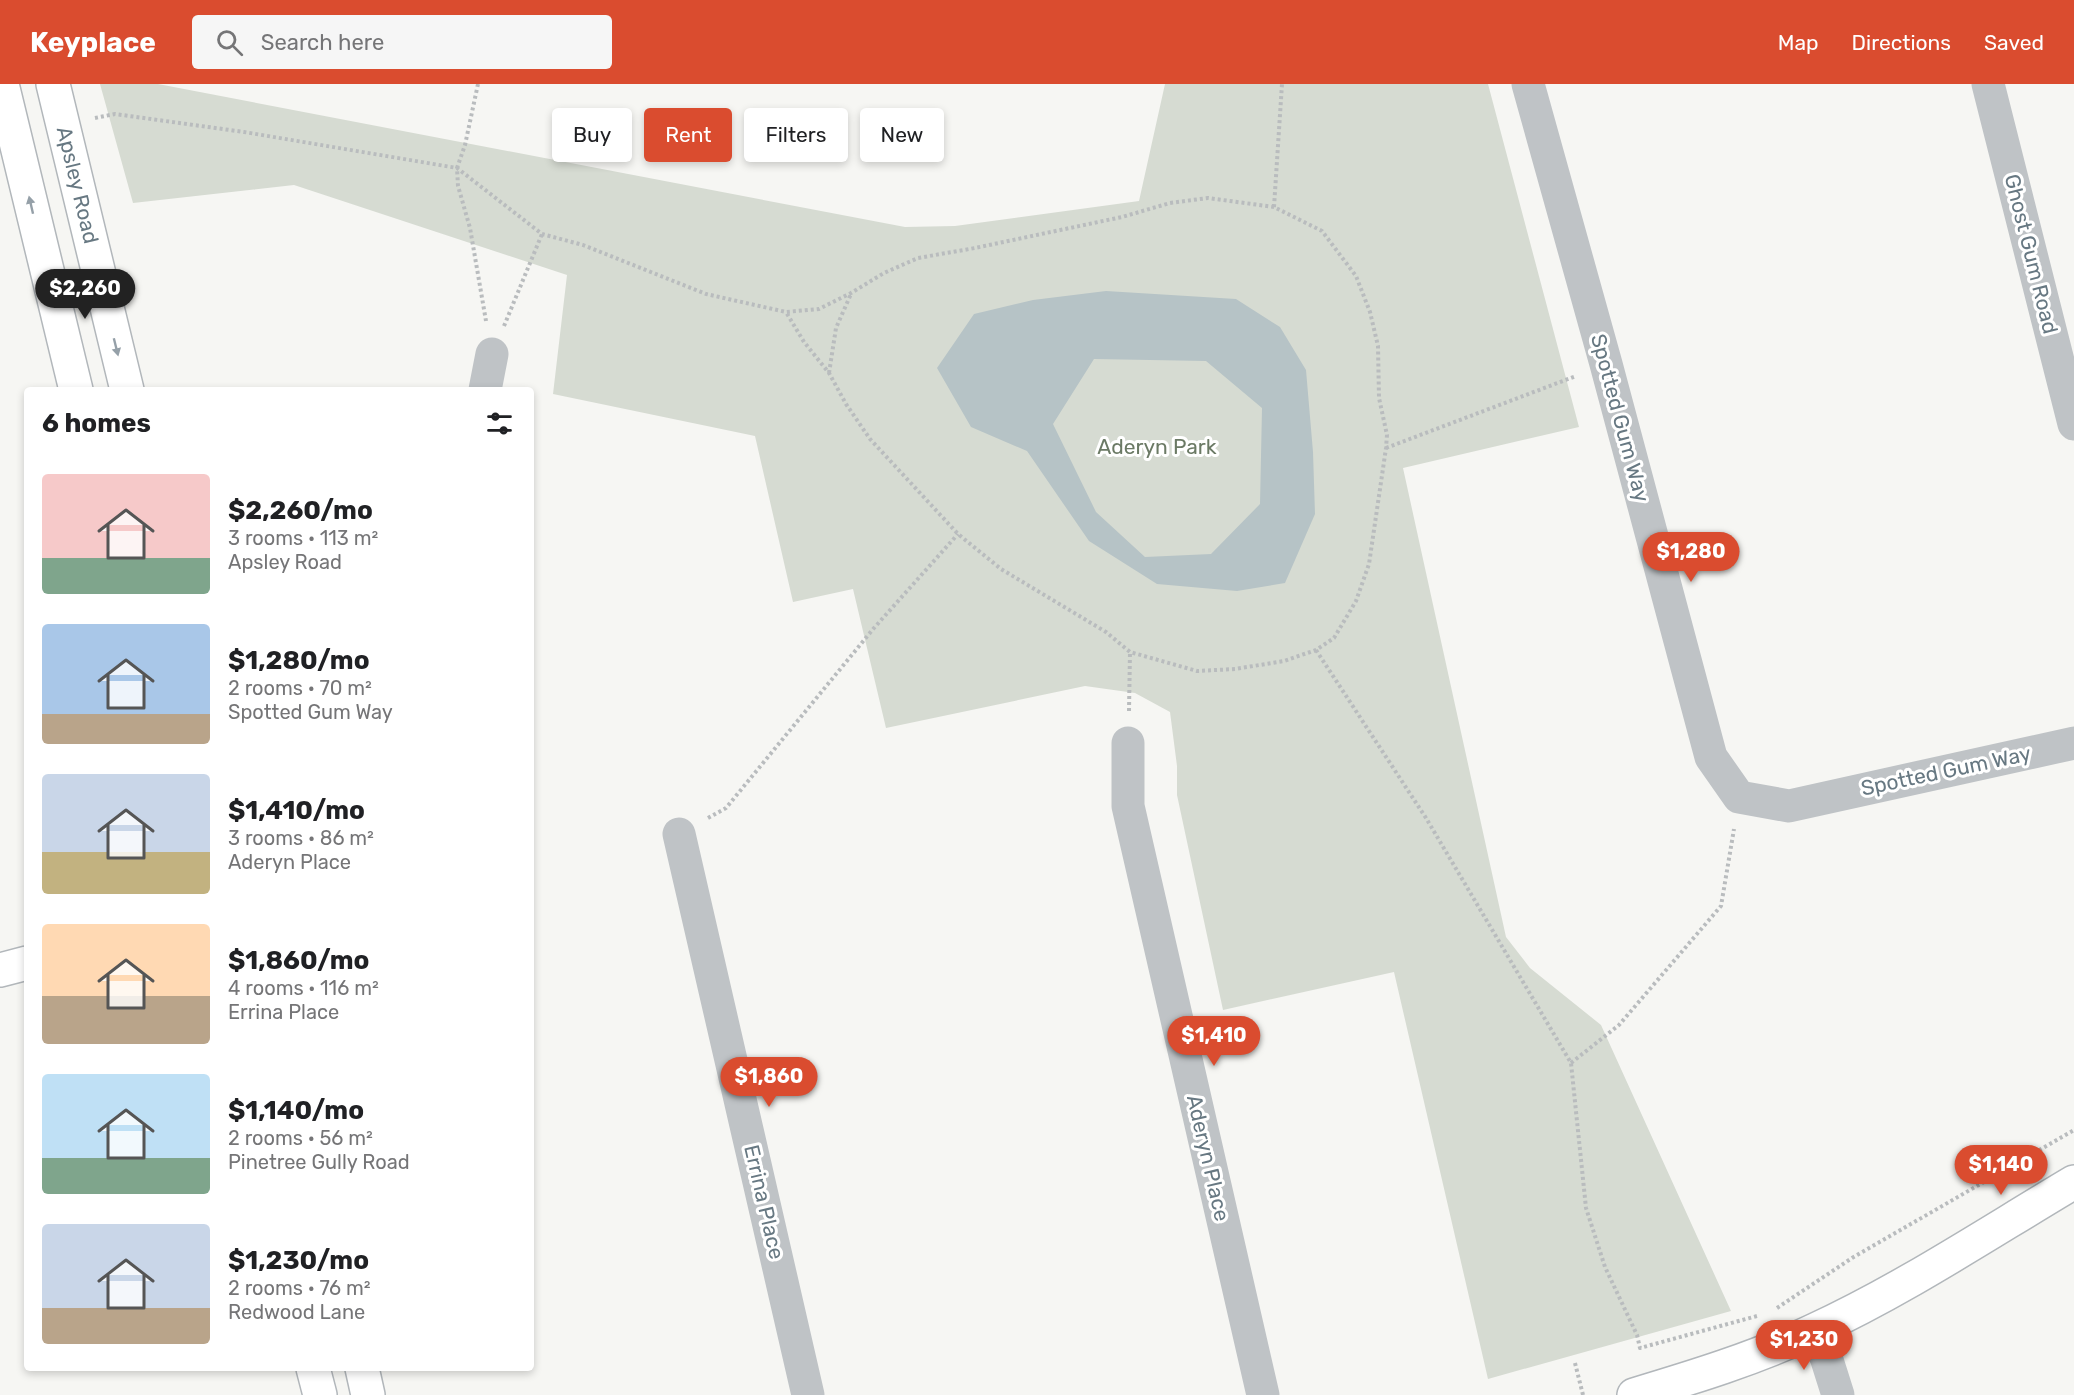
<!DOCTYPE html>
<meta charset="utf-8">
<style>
:root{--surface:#fff;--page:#f6f6f6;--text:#202124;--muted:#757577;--accent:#da4c2f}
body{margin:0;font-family:Rubik,sans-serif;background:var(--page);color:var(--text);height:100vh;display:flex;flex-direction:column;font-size:22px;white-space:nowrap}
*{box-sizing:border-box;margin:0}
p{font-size:20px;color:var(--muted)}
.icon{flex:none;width:33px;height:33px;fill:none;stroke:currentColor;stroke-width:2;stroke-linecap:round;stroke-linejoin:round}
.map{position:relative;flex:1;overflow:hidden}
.side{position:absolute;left:24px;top:303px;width:510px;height:984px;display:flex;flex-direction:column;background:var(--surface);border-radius:6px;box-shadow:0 3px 9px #0003}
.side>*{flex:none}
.top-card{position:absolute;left:552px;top:24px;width:570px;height:54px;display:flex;gap:12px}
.price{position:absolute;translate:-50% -51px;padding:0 14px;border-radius:21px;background:var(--accent);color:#fff;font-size:20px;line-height:39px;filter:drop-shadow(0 2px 3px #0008)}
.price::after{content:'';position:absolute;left:50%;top:36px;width:18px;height:14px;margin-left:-9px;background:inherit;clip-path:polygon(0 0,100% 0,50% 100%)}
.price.on{background:#222;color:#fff}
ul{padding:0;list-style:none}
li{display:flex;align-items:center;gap:18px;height:150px;padding:0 18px}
li span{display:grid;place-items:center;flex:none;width:168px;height:120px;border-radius:6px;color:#555}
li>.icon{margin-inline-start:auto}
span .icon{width:72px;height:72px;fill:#fffc;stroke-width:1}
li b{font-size:26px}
h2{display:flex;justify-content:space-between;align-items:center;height:72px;padding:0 18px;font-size:26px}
.chip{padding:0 21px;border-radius:6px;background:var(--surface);box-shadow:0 3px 9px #0003;font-size:21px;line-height:54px}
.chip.on{background:var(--accent);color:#fff}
header{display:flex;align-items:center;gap:36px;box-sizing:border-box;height:84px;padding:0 30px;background:var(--accent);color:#fff}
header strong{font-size:28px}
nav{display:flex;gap:33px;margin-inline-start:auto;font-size:21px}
.search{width:420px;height:54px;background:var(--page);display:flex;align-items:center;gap:15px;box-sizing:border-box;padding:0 21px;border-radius:6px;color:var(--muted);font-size:22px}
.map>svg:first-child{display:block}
.green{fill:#d6dbd2}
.water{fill:#b6c3c6;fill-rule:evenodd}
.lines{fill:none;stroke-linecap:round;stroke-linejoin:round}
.secondary-casing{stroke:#b2b7bb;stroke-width:36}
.path{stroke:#b9bcbe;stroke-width:4;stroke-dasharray:3 3;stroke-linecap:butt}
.street{stroke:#bfc3c6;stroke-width:33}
.secondary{stroke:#fff;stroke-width:33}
.oneway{fill:#95a0a8}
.labels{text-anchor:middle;stroke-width:6;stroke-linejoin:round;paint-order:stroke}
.street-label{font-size:21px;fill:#677882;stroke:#fff}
.park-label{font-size:21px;fill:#6b7a65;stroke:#fff}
</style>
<header>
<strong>Keyplace</strong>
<div class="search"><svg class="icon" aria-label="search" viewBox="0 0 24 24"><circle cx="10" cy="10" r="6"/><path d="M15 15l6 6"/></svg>Search here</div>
<nav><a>Map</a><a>Directions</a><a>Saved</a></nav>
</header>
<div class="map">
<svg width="2074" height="1311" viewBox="0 0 2074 1311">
<rect width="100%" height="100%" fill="#f6f6f3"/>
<path class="green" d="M100,0H158L905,143L955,142L1139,117L1165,0H1488L1579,343L1403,384L1506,853L1530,884L1601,941L1731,1227L1488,1295L1394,888L1223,926L1177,711V682L1170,628L1135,609L1085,602L886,644L853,505L793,518L755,352L553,310L567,191L294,101L133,119Z"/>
<path class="water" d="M1106,207L1236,215L1280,243L1306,286L1313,368L1315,430L1285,499L1237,507L1157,500L1089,457L1027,367L971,343L937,284L974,230L1033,216ZM1094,275L1206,277L1262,324L1260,420L1211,470L1145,473L1096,428L1053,340Z"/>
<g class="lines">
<g class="secondary-casing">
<g id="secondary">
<path d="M2,0L76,306"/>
<path id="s1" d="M53,0L127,306"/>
<path d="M0,886L27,879"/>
<path d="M313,1284L320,1311"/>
<path d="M362,1284L368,1311"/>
<path d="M1634,1311C1694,1293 1756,1274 1813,1247C1904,1205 1988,1149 2074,1098"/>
</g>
</g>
<path class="path" d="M478,0L465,61L457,84L458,102L470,144L486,237
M95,34L115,30L244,48L457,84L542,150L583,161L706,210L786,228L819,225L851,209L884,189L918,174L975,164L1122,133L1170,119L1208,114L1274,123L1322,147L1356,192L1370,228L1378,262L1379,314L1387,351L1386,364L1369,480L1356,517L1334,554L1316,566L1284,577L1235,585L1197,587L1130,568L1106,548L1001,485L958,450L870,355L846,320L829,289L804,258L786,228
M1274,123L1282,0
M504,242L542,150
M829,289L836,244L851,210
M1386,364L1576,292
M1316,566L1426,734L1571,979L1586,1124L1605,1183L1637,1251L1640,1264L1757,1232
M1129,627L1130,568
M708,734L726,724L874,544L958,450
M1571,979L1619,941L1721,822L1734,745
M1777,1224L1852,1174L2074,1046
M1575,1279L1583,1311"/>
<path class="street" d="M1528,0L1606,280L1711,673L1739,713L1789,722L2074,659
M1988,0L2074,340
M485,306L492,270
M1128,659V722L1263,1311
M679,750L808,1311
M1813,1247L1826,1273L1838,1311"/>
<use href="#secondary" class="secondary"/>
</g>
<defs><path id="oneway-solid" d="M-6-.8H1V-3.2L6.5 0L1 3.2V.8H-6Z" transform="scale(1.5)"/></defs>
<g class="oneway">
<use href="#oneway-solid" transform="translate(31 121) rotate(-103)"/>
<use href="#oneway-solid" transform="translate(116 263) rotate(76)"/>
</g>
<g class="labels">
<g class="street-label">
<text dy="7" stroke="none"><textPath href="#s1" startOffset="104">Apsley Road</textPath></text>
<text transform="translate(2031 170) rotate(76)" y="7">Ghost Gum Road</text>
<text transform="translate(1620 334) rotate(75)" y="7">Spotted Gum Way</text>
<text transform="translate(1946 687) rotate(-12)" y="7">Spotted Gum Way</text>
<text transform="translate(1208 1074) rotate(77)" y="7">Aderyn Place</text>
<text transform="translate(764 1118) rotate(77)" y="7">Errina Place</text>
</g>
<g class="park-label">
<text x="1157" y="370">Aderyn Park</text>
</g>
</g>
</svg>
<b class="price on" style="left:85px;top:236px">$2,260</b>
<b class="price" style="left:1691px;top:499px">$1,280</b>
<b class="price" style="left:1214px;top:983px">$1,410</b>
<b class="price" style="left:769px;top:1024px">$1,860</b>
<b class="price" style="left:2001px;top:1112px">$1,140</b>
<b class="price" style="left:1804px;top:1287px">$1,230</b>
<div class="top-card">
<a class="chip">Buy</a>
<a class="chip on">Rent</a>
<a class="chip">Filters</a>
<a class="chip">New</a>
</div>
<section class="side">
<h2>6 homes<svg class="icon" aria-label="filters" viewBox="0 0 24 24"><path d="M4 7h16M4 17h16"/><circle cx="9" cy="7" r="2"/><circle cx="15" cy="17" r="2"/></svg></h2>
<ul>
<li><span style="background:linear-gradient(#f6c9c9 70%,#7fa58c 0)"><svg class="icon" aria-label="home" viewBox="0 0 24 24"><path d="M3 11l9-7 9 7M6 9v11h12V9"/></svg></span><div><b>$2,260/mo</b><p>3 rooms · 113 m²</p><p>Apsley Road</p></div></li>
<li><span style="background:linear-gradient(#a9c7e8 75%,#b9a48a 0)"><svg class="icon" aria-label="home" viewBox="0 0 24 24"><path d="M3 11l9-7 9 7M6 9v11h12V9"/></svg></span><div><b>$1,280/mo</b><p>2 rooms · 70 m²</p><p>Spotted Gum Way</p></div></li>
<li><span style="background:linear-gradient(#c9d6e8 65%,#c2b280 0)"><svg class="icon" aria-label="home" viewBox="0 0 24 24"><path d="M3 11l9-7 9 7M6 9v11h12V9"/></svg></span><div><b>$1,410/mo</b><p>3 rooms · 86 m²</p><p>Aderyn Place</p></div></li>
<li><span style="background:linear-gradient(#ffd9b3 60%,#b9a48a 0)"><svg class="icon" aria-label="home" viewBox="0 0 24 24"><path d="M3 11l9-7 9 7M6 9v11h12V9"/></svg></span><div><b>$1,860/mo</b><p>4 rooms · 116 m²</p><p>Errina Place</p></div></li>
<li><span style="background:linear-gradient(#bfe0f5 70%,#7fa58c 0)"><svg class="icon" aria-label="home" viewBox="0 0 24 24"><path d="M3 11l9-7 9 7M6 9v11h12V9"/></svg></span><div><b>$1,140/mo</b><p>2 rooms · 56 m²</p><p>Pinetree Gully Road</p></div></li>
<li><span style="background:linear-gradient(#c9d6e8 70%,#b9a48a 0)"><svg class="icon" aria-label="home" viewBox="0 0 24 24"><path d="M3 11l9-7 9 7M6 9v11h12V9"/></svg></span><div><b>$1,230/mo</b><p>2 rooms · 76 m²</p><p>Redwood Lane</p></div></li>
</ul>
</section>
</div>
